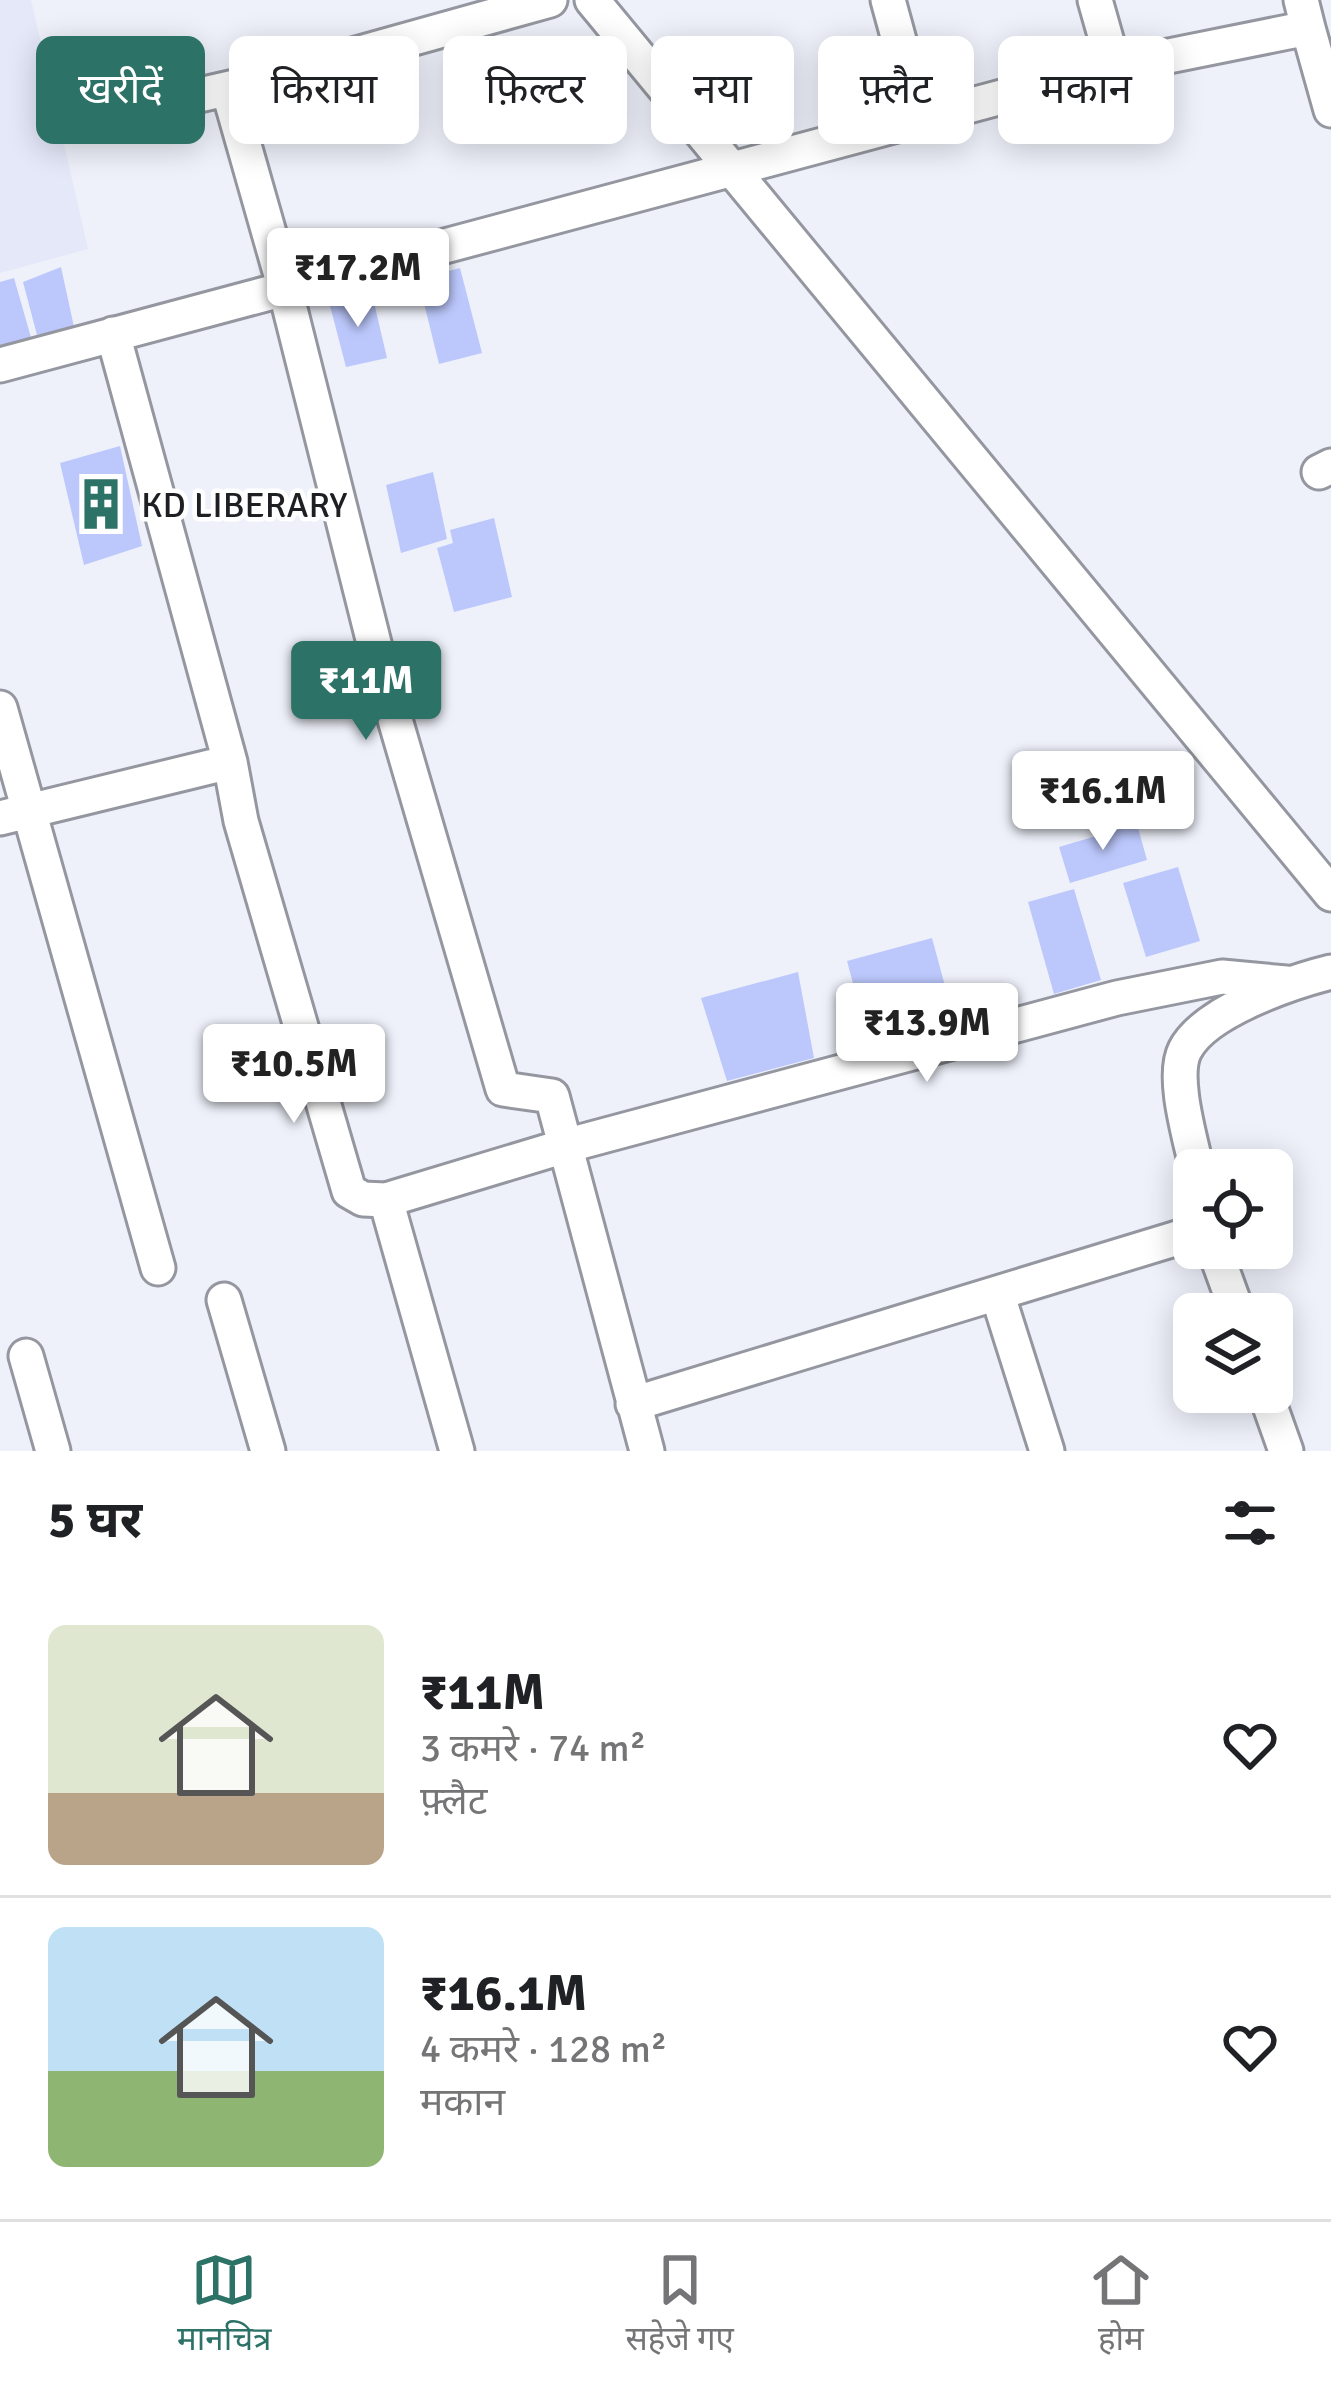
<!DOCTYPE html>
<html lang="hi">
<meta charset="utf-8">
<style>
:root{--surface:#fff;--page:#f2f2f2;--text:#202124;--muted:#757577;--line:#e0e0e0;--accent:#2c7266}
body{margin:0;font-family:Signika,"Noto Sans Devanagari",sans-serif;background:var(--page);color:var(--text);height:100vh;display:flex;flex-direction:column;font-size:45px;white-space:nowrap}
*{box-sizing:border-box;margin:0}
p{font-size:39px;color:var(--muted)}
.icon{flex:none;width:66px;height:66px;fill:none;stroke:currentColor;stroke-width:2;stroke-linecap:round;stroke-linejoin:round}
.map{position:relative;height:1451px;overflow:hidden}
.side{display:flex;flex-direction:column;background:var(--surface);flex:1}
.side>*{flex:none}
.top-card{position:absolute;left:36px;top:36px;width:1260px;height:108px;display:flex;gap:24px}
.buttons{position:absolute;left:1173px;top:1149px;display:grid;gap:24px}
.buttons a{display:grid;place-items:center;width:120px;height:120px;border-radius:18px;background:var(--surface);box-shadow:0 6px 30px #0003;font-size:60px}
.price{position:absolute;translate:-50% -102px;padding:0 27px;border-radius:12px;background:#fff;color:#222;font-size:39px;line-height:78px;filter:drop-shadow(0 3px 6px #0008)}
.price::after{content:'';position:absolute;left:50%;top:72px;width:36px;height:27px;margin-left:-18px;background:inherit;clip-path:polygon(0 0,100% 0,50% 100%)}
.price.on{background:var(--accent);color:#fff}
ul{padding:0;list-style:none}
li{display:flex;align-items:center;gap:36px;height:300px;padding:0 48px}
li+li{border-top:3px solid var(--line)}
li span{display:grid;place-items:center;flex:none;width:336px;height:240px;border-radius:18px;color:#555}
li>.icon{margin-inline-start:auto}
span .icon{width:144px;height:144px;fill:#fffc;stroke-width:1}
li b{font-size:51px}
h2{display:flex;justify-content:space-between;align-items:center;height:144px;padding:0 48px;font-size:51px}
.chip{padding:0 42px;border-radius:18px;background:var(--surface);box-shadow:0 6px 30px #0003;font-size:42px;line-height:108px}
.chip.on{background:var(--accent);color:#fff}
.tab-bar{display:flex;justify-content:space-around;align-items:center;height:168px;border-top:3px solid var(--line);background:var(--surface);font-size:33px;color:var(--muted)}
.tab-bar a{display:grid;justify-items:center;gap:6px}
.tab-bar .on{color:var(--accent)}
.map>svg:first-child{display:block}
.built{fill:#e4e8f9}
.building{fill:#bcc8fc}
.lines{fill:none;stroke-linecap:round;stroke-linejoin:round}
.minor-casing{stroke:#9597a0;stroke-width:39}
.minor{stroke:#fff;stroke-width:33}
.labels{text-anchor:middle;stroke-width:9;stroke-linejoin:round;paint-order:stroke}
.poi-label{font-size:36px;fill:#1e1f23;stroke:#fff;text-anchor:start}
</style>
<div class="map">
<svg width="1331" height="1451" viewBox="0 0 1331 1451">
<rect width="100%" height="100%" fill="#eef1fa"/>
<path class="built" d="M0,0H31L88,249L0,273Z"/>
<path class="building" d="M61,267L74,327L37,335L23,282Z
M460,268L482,353L439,364L418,279Z
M14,278L32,341L0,350V282Z
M372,294L387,358L346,367L329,302Z
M120,446L142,546L84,565L60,463Z
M433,472L447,539L401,553L386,485Z
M494,518L512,597L454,612L437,548L453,543L450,530Z
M1131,756L1142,792L1046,821L1035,785Z
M1137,824L1147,860L1070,883L1059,847Z
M1178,867L1200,941L1146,957L1123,883Z
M1074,889L1101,980L1054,994L1028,902Z
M932,938L954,1019L869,1043L847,961Z
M798,972L814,1058L727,1081L701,998Z"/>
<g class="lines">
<g class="minor-casing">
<path id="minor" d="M592,0L1331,894
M888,0L920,117
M1308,28L1331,110
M1114,67L1308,28L1301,0
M228,89L285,289L382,675L503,1089L552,1096L647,1451
M77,123L256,82L550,0
M113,334L230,762L241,821L349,1191L363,1199L386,1200L457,1451
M0,365L1114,67L1095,0
M1319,472L1331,466
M0,708L158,1268
M0,818L230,762
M1197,1170C1191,1141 1171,1077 1185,1050C1205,1011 1291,982 1331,972
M386,1200L565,1146L1117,998L1222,977L1286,983
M1214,1248L1238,1314
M998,1296L1047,1451
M224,1300L268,1451
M26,1356L53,1451
M1265,1392L1286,1451
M633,1404L1194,1233"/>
</g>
<use href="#minor" class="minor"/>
</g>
<defs>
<g id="building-bare" transform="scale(4.14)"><path d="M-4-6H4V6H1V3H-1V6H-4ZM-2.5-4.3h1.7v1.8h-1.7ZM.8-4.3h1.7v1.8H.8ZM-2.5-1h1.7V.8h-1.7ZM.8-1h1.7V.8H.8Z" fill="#2c7266" stroke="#fff" stroke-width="2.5" paint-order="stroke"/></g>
</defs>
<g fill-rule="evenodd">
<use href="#building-bare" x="101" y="504"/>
</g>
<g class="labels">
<g class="poi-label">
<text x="141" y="517">KD LIBERARY</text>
</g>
</g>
</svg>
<div class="buttons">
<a><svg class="icon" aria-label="locate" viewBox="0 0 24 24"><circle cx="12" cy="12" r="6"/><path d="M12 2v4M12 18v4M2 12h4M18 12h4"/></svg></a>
<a><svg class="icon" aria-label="layers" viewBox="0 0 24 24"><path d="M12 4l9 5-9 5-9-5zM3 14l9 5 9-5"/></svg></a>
</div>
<b class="price" style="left:358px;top:330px">₹17.2M</b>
<b class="price on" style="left:366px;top:743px">₹11M</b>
<b class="price" style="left:1103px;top:853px">₹16.1M</b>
<b class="price" style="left:927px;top:1085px">₹13.9M</b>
<b class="price" style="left:294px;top:1126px">₹10.5M</b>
<div class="top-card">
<a class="chip on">खरीदें</a>
<a class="chip">किराया</a>
<a class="chip">फ़िल्टर</a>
<a class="chip">नया</a>
<a class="chip">फ़्लैट</a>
<a class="chip">मकान</a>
</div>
</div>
<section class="side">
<h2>5 घर<svg class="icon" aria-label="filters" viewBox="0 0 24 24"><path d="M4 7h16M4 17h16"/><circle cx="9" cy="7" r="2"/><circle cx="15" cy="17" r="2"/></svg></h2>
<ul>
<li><span style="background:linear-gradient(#dfe7d0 70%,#b9a48a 0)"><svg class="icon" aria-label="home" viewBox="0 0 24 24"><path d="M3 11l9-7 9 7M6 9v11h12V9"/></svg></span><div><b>₹11M</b><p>3 कमरे · 74 m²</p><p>फ़्लैट</p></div><svg class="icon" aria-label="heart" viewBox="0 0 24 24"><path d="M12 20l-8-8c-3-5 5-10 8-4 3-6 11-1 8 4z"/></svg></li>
<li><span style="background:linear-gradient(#bfe0f5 60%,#8fb573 0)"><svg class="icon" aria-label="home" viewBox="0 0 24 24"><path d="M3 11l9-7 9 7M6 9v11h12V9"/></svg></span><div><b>₹16.1M</b><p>4 कमरे · 128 m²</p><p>मकान</p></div><svg class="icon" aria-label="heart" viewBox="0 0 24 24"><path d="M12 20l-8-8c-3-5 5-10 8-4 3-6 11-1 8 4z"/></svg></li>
</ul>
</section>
<nav class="tab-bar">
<a class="on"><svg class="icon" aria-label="map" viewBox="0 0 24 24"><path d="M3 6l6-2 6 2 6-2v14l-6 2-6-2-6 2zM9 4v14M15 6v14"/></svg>मानचित्र</a>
<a><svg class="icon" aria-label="saved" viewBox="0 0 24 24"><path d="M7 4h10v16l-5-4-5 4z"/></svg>सहेजे गए</a>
<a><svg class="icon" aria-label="home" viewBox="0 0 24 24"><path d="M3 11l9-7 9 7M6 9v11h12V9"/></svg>होम</a>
</nav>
